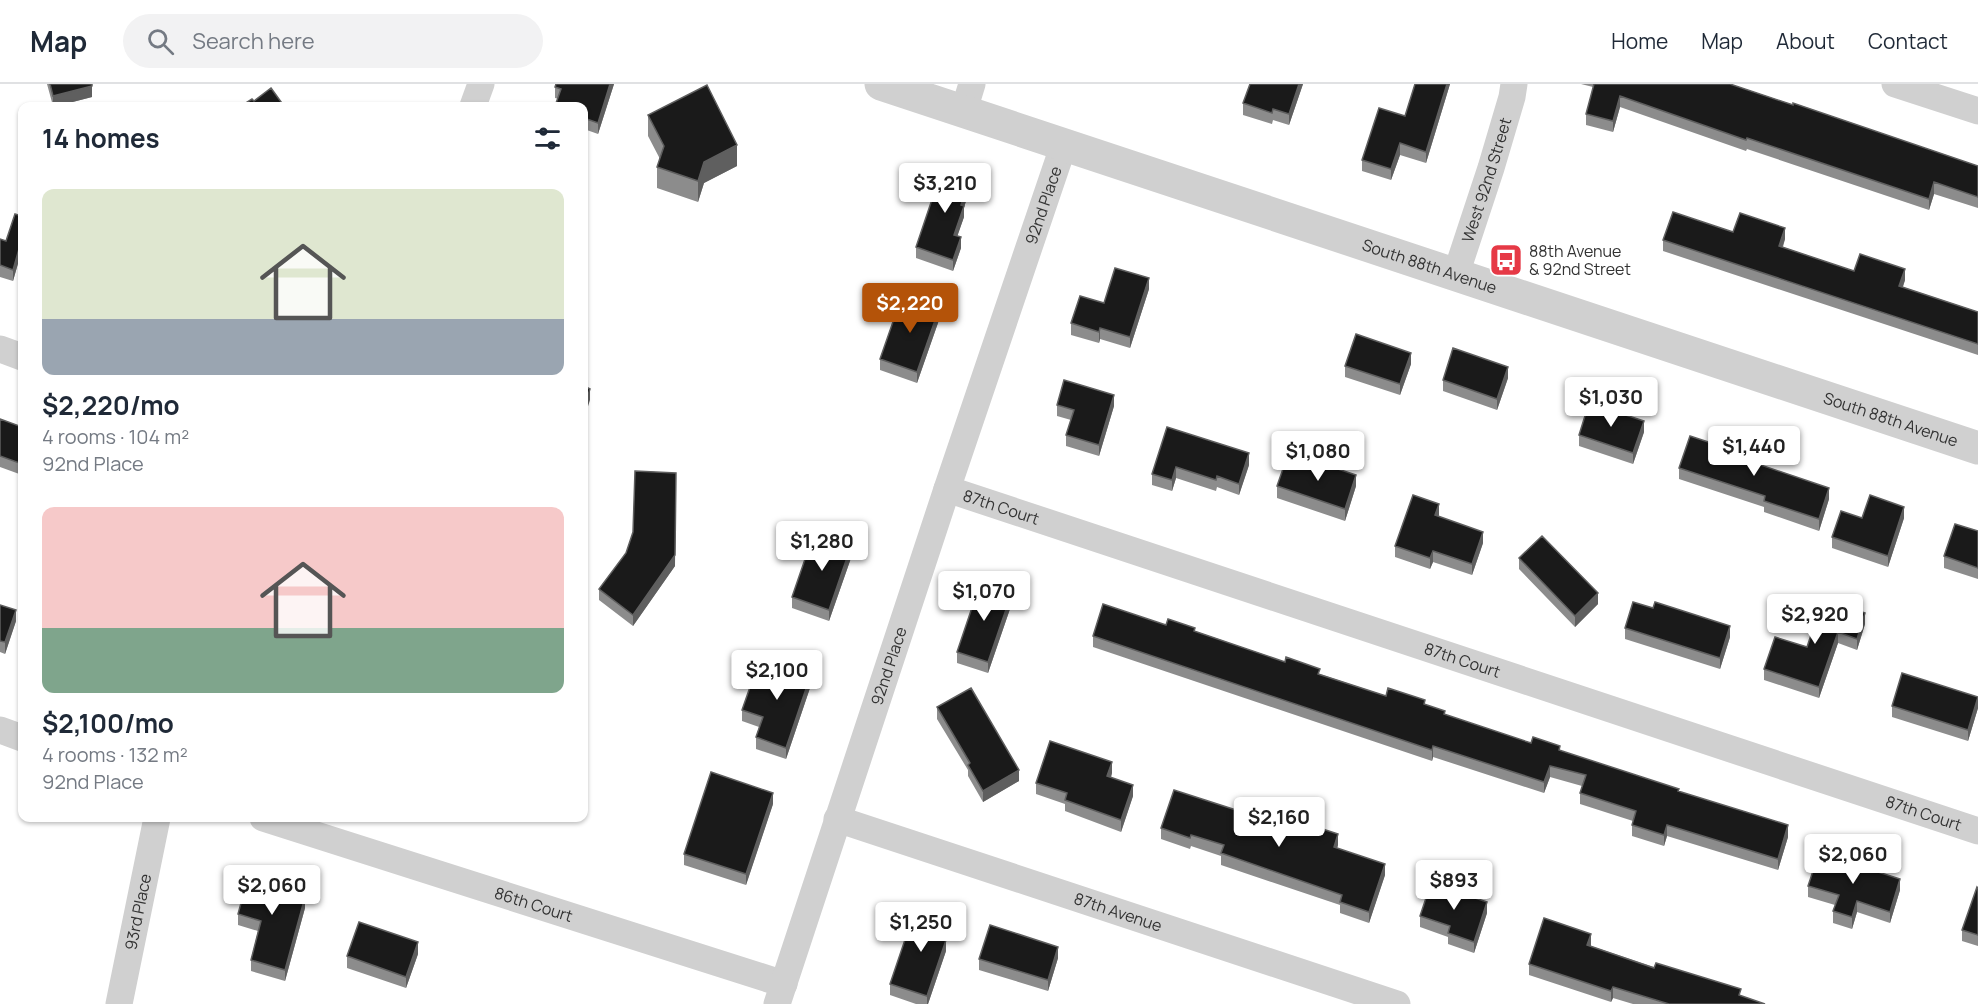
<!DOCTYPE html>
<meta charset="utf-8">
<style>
:root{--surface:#fff;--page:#f2f2f3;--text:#1f2937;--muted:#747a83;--line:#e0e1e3;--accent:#b45309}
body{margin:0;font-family:Manrope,sans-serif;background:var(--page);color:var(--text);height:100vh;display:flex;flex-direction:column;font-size:22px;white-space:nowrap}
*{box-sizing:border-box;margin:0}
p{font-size:20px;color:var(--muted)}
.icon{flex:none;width:33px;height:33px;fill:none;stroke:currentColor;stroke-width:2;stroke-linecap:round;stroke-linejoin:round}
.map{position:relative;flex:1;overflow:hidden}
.drawer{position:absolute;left:18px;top:18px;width:570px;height:720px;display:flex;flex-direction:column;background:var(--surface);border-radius:12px;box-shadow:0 2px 4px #0004}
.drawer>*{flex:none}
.price{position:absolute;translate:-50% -51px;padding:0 14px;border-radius:6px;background:#fff;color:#222;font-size:20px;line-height:39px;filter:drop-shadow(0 2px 3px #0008)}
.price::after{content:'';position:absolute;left:50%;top:36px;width:18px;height:14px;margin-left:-9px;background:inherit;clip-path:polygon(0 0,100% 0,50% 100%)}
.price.on{background:var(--accent);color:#fff}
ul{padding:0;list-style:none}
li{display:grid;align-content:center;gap:12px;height:318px;padding:0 24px}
li span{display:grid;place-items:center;height:186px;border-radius:12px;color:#555}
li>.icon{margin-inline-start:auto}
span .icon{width:108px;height:108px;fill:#fffc;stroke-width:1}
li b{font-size:26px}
h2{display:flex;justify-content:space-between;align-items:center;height:72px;padding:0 24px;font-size:26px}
header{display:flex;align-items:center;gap:36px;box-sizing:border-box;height:84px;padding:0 30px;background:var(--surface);border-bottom:2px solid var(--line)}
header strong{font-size:28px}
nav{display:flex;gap:33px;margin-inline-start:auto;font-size:21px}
.search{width:420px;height:54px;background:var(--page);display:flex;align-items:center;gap:15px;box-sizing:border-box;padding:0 21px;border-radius:33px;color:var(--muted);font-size:22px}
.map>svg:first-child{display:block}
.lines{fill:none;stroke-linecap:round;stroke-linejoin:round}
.minor{stroke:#d0d0d0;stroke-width:27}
.tertiary{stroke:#d0d0d0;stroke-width:33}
.wall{fill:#8c8c8c}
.shaded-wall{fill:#5f5f5f}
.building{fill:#1a1a1a;stroke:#5f5f5f;stroke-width:1.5}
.labels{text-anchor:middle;stroke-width:6;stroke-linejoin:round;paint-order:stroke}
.street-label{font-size:16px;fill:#333;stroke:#fff}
.poi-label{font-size:16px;fill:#333;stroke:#fff;text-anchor:start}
</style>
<header>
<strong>Map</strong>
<div class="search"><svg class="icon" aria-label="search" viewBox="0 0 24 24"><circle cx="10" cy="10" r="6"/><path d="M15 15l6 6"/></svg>Search here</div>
<nav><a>Home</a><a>Map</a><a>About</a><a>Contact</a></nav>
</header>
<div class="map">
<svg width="1978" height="920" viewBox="0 0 1978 920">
<rect width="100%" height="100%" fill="#fff"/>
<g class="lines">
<g class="minor">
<path d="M1895,0L1978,27"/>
<path d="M473,22L481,0"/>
<path d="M964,26L972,0"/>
<path id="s1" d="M1456,190L1491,84L1512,13L1514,0"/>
<path d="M0,265L22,273"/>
<path id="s2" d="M947,405L1978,747"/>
<path d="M0,646L22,654"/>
<path id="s3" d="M263,734L784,900"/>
<path id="s4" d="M837,735L1397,920"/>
<path id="s5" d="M119,920L157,734"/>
<path id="s6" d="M777,920L947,405L1064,60"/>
</g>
<path class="tertiary" id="s7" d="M881,0L1978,364"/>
</g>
<path class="wall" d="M47,0H92V13L57,22H53Z
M556,0H614L598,50L584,45V22L555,14V3Z
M1303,0L1289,41L1273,36L1272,40L1243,31V19Z
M1415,0H1450L1426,79L1400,71L1391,96L1362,87V76L1405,32Z
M1581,0H1730L1978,82V124L1934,110L1929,126L1747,65L1746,67L1620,23L1613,48L1586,41V30L1593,3Z
M648,31L737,82L704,99L698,118L657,104V83L660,75L648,52Z
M972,100L964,123V133L957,152L961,164L953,187L916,174V163Z
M22,132V177L19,176L13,197L0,193V155L6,157Z
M1733,148L1785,155L1783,163L1854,187L1905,196L1903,203L1978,228V271L1663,167V156Z
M1149,205L1130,264L1100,255L1099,259L1071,251V239L1104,219Z
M939,236L917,299L880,286V275Z
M1411,280L1400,311L1345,293V282Z
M1508,294L1497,326L1443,307V296Z
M1057,321L1114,322L1099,372L1066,362V351L1071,336L1057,332Z
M0,335L22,343V391L0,383Z
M1167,343L1249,381L1239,411L1217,403L1216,407L1176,394L1172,407L1152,401V390Z
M1644,348L1633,380L1579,362V351Z
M1745,375L1829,415L1819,447L1764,428V423L1679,395V384Z
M1277,402H1356L1345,437L1277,414Z
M1439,431L1438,433L1483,459L1472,491L1433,478L1430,485L1395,473V462Z
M1862,434H1904L1888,483L1832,464V453Z
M1978,447V495L1944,484V472Z
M633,448L675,482L633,542L599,516V505L626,469Z
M851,474L829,537L792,524V513Z
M1519,474L1598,520L1575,543L1519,485Z
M1823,515L1865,540L1857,566L1838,559L1819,614L1764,596V585L1807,563Z
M1012,519L988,589L957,579V568Z
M0,521L16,537L5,570L0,568Z
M1625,544L1730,553L1720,585L1625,555Z
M1195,547L1320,590L1386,612L1425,621L1445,631L1531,659L1560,667L1679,707L1788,753L1778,786L1667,752L1664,762L1632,752V741L1633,737L1580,720V709L1582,702L1550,693L1544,709L1433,673L1432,677L1093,563V552Z
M778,589L812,598L786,675L756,665V653L759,643L742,637V626Z
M1892,622L1978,624L1968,657L1892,633Z
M937,623L1019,697L983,718L968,692V686L937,635Z
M1112,689L1111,694L1133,712L1121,748L1065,727V720L1036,710V699Z
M773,720L746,801L684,781V770Z
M1161,744L1338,761L1337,764L1385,791L1369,839L1340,829V821L1221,781V772L1191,762L1190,765L1161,755Z
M1808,802L1900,806L1890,839L1857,828L1852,845L1833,839V827L1835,821L1808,813Z
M287,804L286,808L305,824L285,897L251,887V876L258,847L238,841V830Z
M1978,804V862L1962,857V846Z
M1487,829L1474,869L1448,860V853L1420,843V832Z
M916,837L949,844L945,856L946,867L928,920H916L890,911V900Z
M1591,862L1765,920H1633L1613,914L1611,918L1529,891V880Z
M418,870L406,904L347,884V872Z
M1058,874L1048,907L979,886V875Z"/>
<path class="shaded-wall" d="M610,0H614L598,50V39Z
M1299,0H1303L1289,41V30Z
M1447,0H1450L1426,79V68Z
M92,2V13L57,22H53V12Z
M1620,12V23L1613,48V37Z
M1400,59V71L1391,96V85Z
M737,61V82L704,99L698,118V97L704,78Z
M972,89V100L964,123V133L954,162V151L961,121Z
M1934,98V110L1929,126V115Z
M1785,144V155L1779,173V162Z
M961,153V164L953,187V176Z
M19,165V176L13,197V186Z
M1905,185V196L1899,213V202Z
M1149,194V205L1130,264V253Z
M939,225V236L917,299V288Z
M1100,244V255L1099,259V248Z
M1411,269V280L1400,311V300Z
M1508,283V294L1497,326V315Z
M590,305V316L584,335V324Z
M1114,311V322L1099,372V361Z
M1644,337V348L1633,380V369Z
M1249,369V381L1239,411V400Z
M1176,383V394L1172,407V396Z
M1356,391V402L1345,437V425Z
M676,400L675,482L633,542V531Z
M1829,404V415L1819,447V435Z
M1439,420V431L1435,443V431Z
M1904,423V434L1888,483V472Z
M1483,448V459L1472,491V480Z
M851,462V474L829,537V526Z
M1433,467V478L1430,485V474Z
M1012,508V519L988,589V578Z
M1598,509V520L1575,543V532Z
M16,526V537L5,570V558Z
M1865,529V540L1857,566V555Z
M1730,542V553L1720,585V574Z
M1838,548V559L1819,614V603Z
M812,587V598L786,675V664Z
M1978,613V624L1968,657V646Z
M1433,662V673L1432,677V666Z
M1112,678V689L1107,704V692Z
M1550,682V693L1544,709V698Z
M1019,686V697L983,718V707Z
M1133,701V712L1121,748V736Z
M773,709V720L746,801V790Z
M1667,741V752L1664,762V751Z
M1788,741V753L1778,786V775Z
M1338,750V761L1334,774V763Z
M1385,780V791L1369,839V828Z
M287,793V804L283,818V807Z
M1900,795V806L1890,839V828Z
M305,813V824L285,897V886Z
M1857,817V828L1852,845V833Z
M1487,818V829L1474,869V858Z
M949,833V844L942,866V855Z
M1591,850V862L1587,872V861Z
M946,856V867L928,920H927V912Z
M418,858V870L406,904V893Z
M1058,863V874L1048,907V896Z
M1613,903V914L1611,918V907Z"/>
<path class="building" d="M50,0H92V2L53,12Z
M556,0H610L598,39L584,34V22H555L561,5L555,3Z
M1250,0H1299L1289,30L1273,25L1272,29L1243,19Z
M1415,0H1447L1426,68L1400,59L1391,85L1362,76L1379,24L1405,32Z
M1594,0H1730L1793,21V19L1978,82V113L1934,98L1929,115L1747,54L1746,56L1620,12L1613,37L1586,30Z
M707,1L737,61L704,78L698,97L657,83L664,62L648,31Z
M271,4L284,22H241L252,15L254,17Z
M944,80L972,89L961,121L964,122L954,151L961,153L953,176L916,163Z
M1673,128L1733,148L1740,129L1785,144L1779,162L1854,187L1860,170L1905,185L1899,202L1978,228V260L1663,156Z
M15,130L22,132V166L19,165L13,186L0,181V155L6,157Z
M1115,184L1149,194L1130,253L1100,244L1099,248L1071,239L1080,212L1104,219Z
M902,212L939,225L917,288L880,275Z
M1356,250L1411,269L1400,300L1345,282Z
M1453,264L1508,283L1497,315L1443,296Z
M1064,296L1114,311L1099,361L1066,351L1074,326L1057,321Z
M584,302L590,305L584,324Z
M1589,319L1644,337L1633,369L1579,351Z
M0,335L22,343V380L0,372Z
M1167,343L1249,369L1239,400L1217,392L1216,396L1176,383L1172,396L1152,390Z
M1690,352L1745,370L1743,375L1829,404L1819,435L1764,417L1765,412L1679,384Z
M1302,373L1356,391L1345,425L1277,402L1285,379L1299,383Z
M635,387L676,389L675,471L633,531L599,505L626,469L633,448Z
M1413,411L1439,420L1435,431L1483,448L1472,480L1433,467L1430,474L1395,462Z
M1870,411L1904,423L1888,472L1832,453L1841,427L1862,434Z
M1955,440L1978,447V484L1944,472Z
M814,449L851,462L829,526L792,513Z
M1542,452L1598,509L1575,532L1519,474Z
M981,497L1012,508L988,578L957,568Z
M1823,515L1865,529L1857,555L1838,548L1819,603L1764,585L1775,553L1807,563Z
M1633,518L1653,524L1655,518L1730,542L1720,574L1625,544Z
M1103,520L1166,541L1168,535L1195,544L1194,547L1285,578L1286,573L1320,585L1318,590L1386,612L1388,604L1425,616L1424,620L1445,627L1444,630L1531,659L1533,653L1560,662L1559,666L1679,705L1678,707L1788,741L1778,775L1667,741L1664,751L1632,741L1636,727L1580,709L1586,691L1550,682L1544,698L1433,662L1432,666L1093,552Z
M0,521L16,526L5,558L0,557Z
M782,577L812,587L786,664L756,653L763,633L742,626L757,583L778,589Z
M1902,589L1978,613L1968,646L1892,622Z
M971,604L1019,686L983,707L968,681L970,679L937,623Z
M1050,657L1112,678L1107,692L1133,701L1121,736L1065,716L1067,709L1036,699Z
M711,688L773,709L746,790L684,770Z
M1174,706L1298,746L1301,738L1338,750L1334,763L1385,780L1369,828L1340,818L1342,811L1221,769L1224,761L1191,751L1190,754L1161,744Z
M1819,769L1900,795L1890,828L1857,817L1852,833L1833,827L1839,811L1808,802Z
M251,783L287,793L283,807L305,813L285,886L251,876L261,837L238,830Z
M1431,799L1487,818L1474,858L1448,849L1450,842L1420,832Z
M1977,803L1978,804V851L1962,846Z
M921,823L949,833L942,855L946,856L927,912L890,900L912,835L916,837Z
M1544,834L1591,850L1587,861L1654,884L1656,879L1741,905L1739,911L1765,920H1669L1613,903L1611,907L1529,880Z
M359,838L418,858L406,893L347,872Z
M990,841L1058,863L1048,896L979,875Z"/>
<defs>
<g id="bus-square" transform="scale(1.725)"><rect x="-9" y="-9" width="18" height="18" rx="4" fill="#e63946" stroke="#fff"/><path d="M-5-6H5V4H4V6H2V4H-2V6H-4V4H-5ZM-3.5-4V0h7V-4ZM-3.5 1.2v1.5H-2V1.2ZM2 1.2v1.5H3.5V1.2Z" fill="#fff"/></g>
</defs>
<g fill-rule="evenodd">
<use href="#bus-square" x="1506" y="176"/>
</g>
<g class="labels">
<g class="street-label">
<text dy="6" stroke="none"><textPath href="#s1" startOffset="99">West 92nd Street</textPath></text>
<text dy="6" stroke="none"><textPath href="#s6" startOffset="842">92nd Place</textPath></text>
<text dy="6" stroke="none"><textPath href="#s7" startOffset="578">South 88th Avenue</textPath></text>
<text dy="6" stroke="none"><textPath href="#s7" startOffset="1064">South 88th Avenue</textPath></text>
<text dy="6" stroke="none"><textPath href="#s2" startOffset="57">87th Court</textPath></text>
<text dy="6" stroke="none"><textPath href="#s2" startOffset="543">87th Court</textPath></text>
<text dy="6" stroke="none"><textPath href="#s6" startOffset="356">92nd Place</textPath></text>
<text dy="6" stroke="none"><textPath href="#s2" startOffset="1029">87th Court</textPath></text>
<text dy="6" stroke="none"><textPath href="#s3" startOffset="284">86th Court</textPath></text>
<text dy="6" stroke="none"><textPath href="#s5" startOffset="94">93rd Place</textPath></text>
<text dy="6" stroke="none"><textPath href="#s4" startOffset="296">87th Avenue</textPath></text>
</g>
<g class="poi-label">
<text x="1529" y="173">88th Avenue<tspan x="1529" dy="18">&amp; 92nd Street</tspan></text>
</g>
</g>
</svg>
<b class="price" style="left:945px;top:130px">$3,210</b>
<b class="price on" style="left:910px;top:250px">$2,220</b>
<b class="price" style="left:1611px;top:344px">$1,030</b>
<b class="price" style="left:1754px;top:393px">$1,440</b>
<b class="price" style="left:1318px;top:398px">$1,080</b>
<b class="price" style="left:822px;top:488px">$1,280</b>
<b class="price" style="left:984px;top:538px">$1,070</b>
<b class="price" style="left:1815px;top:561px">$2,920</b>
<b class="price" style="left:777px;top:617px">$2,100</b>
<b class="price" style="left:1279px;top:764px">$2,160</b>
<b class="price" style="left:1853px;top:801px">$2,060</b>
<b class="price" style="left:1454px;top:827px">$893</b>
<b class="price" style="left:272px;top:832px">$2,060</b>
<b class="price" style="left:921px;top:869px">$1,250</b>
<section class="drawer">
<h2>14 homes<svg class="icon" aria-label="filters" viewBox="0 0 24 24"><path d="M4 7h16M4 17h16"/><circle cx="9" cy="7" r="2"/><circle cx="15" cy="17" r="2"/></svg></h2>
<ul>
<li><span style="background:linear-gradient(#dfe7d0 70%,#9aa5b1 0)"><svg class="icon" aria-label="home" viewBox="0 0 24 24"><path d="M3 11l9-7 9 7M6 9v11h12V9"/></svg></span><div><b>$2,220/mo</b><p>4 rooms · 104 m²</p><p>92nd Place</p></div></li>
<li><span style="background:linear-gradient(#f6c9c9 65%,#7fa58c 0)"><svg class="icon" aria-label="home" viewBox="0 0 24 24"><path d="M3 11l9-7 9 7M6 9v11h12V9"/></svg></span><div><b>$2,100/mo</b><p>4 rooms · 132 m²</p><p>92nd Place</p></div></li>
</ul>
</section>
</div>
